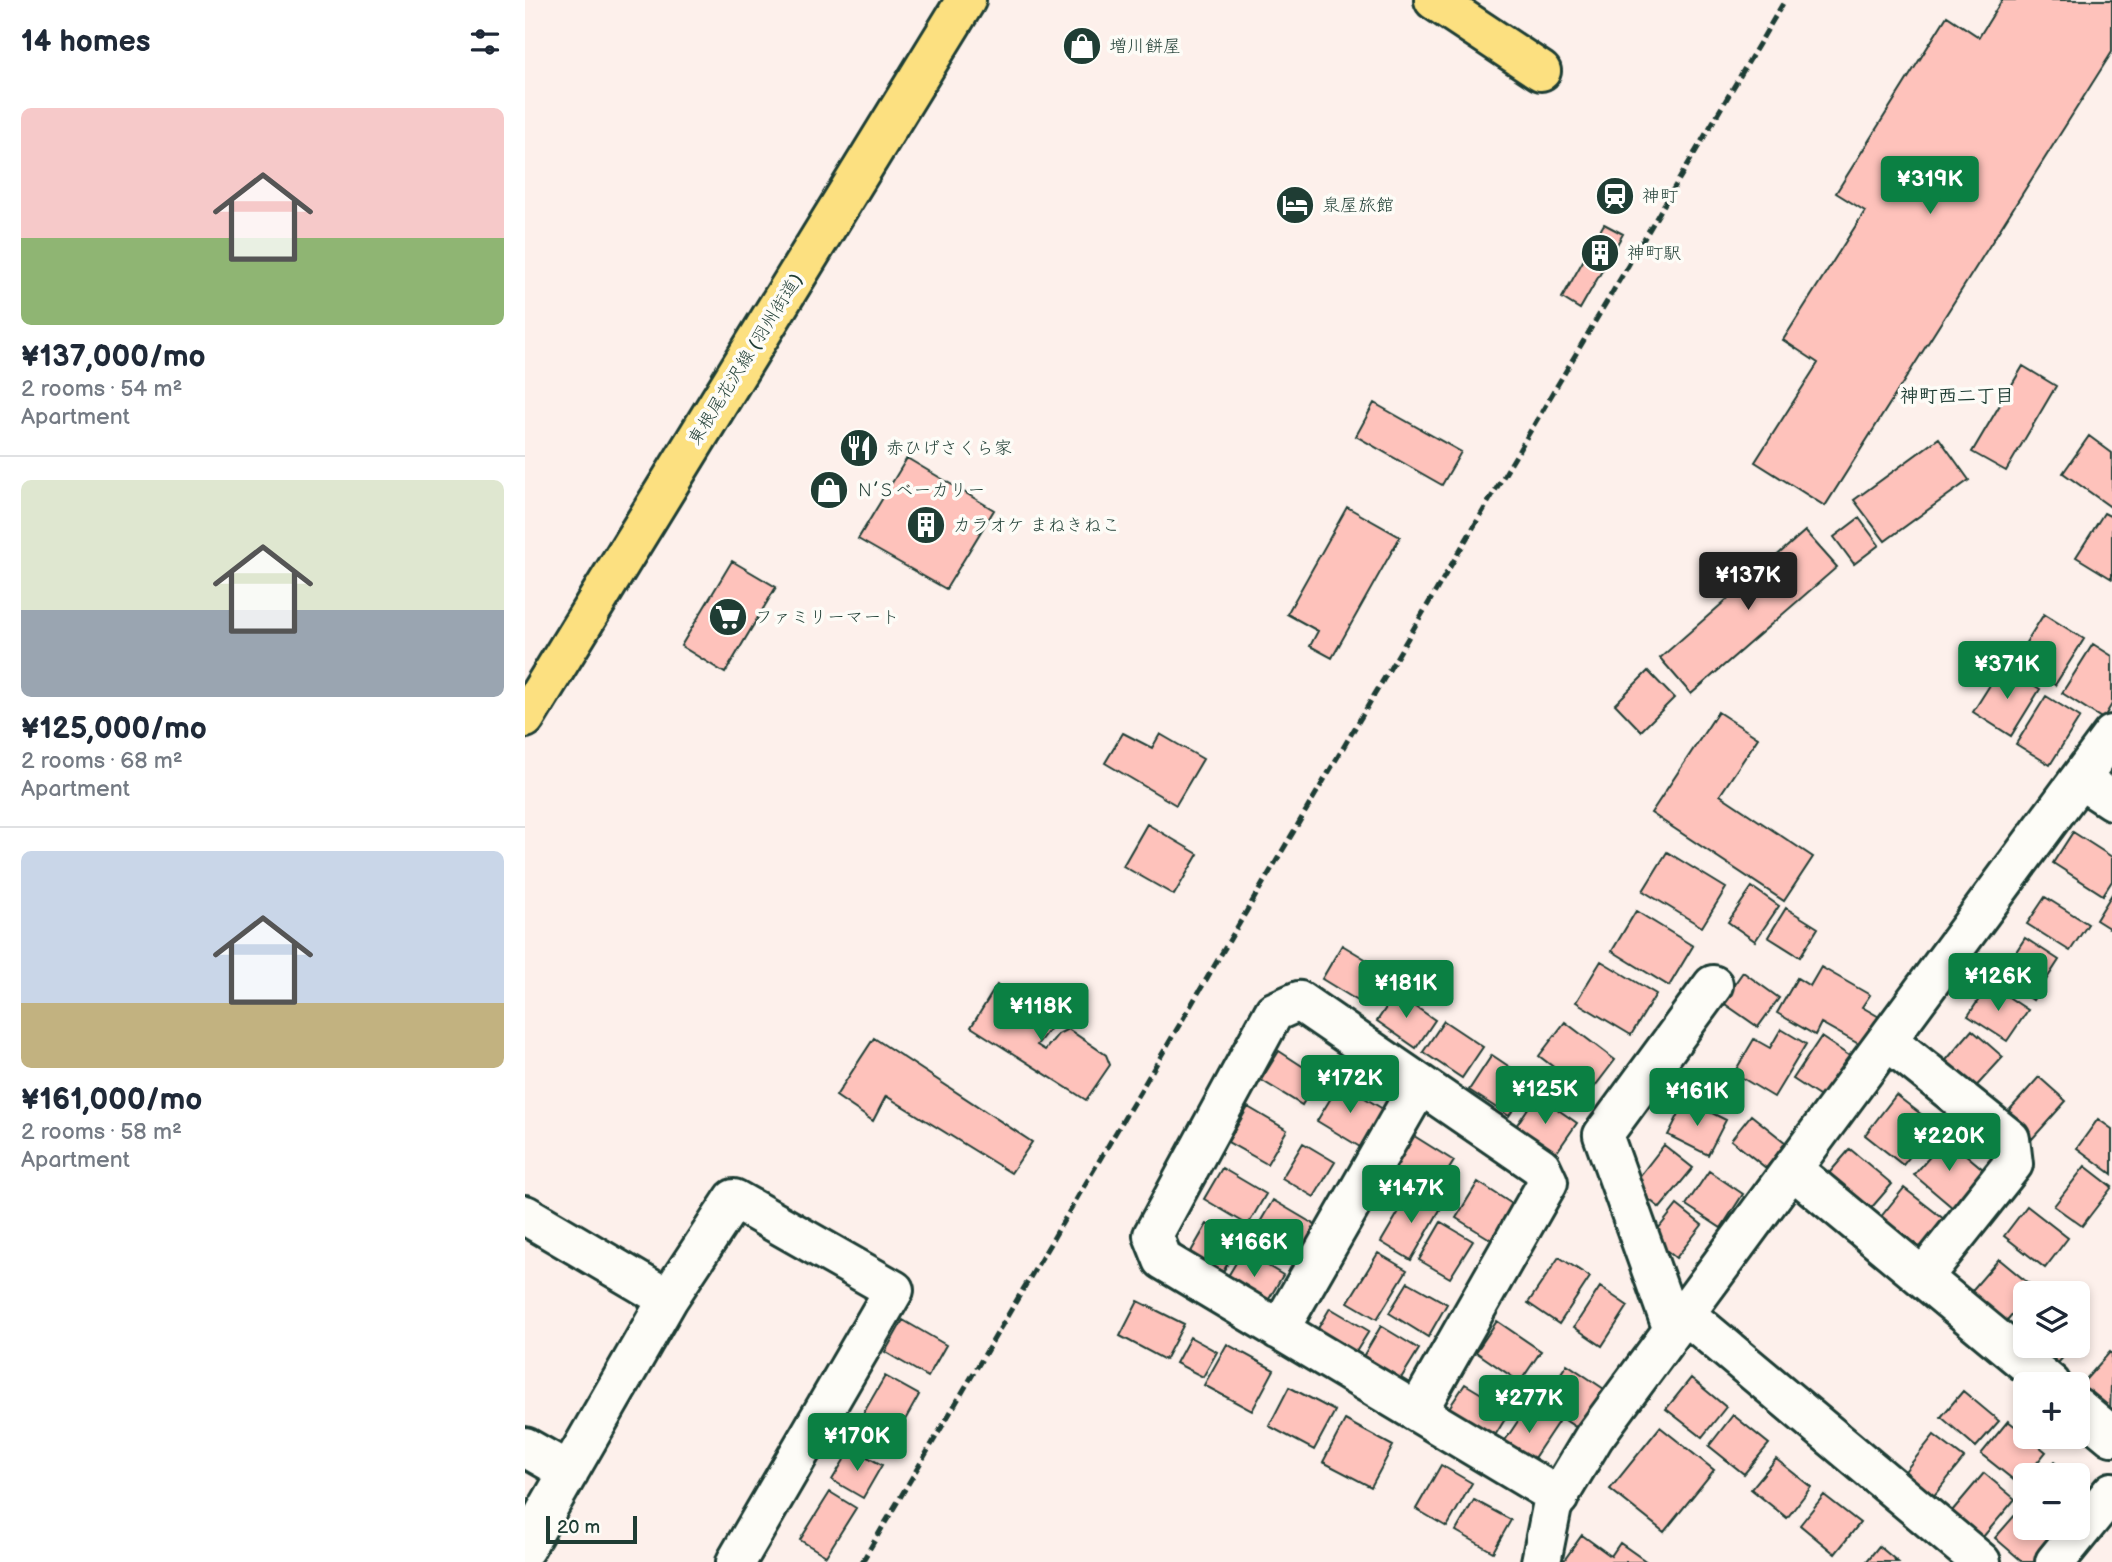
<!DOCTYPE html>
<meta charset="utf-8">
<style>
:root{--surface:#fff;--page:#f2f2f3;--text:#1f2937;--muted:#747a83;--line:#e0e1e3;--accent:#0b8043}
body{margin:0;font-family:"Balsamiq Sans","Klee One",sans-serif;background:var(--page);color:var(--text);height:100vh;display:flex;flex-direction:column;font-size:26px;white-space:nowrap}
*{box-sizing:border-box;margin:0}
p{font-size:23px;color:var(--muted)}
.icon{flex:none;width:38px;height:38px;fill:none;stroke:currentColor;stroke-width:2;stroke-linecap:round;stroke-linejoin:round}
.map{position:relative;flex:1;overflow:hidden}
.side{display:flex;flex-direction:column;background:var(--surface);width:525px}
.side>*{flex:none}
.fabs{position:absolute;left:1488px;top:1281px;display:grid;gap:14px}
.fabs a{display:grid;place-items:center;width:77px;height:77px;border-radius:10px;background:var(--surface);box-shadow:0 4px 10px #0003;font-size:35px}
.scale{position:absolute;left:21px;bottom:18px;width:91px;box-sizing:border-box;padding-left:7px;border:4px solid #1f3d34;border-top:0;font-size:19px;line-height:24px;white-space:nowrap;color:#1f3d34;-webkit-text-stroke:5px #fdfcf7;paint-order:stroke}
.price{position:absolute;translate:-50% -60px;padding:0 16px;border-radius:7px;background:var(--accent);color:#fff;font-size:23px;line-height:46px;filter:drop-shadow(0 2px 4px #0008)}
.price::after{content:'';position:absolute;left:50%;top:42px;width:21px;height:16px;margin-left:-10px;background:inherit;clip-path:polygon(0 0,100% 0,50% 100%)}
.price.active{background:#222;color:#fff}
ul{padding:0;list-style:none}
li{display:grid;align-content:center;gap:14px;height:371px;padding:0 21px}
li+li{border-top:2px solid var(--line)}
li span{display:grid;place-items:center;height:217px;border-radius:10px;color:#555}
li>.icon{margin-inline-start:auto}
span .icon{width:126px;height:126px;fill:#fffc;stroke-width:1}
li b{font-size:30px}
h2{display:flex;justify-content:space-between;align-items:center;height:84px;padding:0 21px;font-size:30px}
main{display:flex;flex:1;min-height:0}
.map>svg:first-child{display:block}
.building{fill:#fec2bb;stroke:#1f3d34;stroke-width:2}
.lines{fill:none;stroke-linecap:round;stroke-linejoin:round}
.minor-casing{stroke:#1f3d34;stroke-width:44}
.major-casing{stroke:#1f3d34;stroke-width:44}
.minor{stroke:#fdfcf7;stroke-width:38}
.major{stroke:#fce080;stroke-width:38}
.rail{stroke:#1f3d34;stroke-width:5;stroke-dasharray:10 5;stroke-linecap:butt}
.labels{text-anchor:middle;stroke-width:7;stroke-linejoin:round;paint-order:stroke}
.poi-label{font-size:18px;fill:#1f3d34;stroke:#fdfcf7;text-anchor:start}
.street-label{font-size:18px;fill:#1f3d34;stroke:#fdfcf7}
.neighbourhood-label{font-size:19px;font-weight:bold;fill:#1f3d34;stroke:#fdfcf7}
</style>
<main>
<section class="side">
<h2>14 homes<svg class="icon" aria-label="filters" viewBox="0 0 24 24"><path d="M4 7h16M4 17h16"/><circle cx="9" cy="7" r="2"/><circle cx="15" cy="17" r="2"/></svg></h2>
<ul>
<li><span style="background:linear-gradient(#f6c9c9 60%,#8fb573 0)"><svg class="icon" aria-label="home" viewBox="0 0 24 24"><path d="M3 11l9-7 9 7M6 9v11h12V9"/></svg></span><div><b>¥137,000/mo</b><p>2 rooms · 54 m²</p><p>Apartment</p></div></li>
<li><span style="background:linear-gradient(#dfe7d0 60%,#9aa5b1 0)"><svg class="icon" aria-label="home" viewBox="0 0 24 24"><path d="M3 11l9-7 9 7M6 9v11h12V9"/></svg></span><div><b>¥125,000/mo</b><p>2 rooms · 68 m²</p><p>Apartment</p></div></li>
<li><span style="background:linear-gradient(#c9d6e8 70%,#c2b280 0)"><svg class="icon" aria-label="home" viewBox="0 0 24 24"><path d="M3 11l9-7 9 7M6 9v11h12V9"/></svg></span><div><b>¥161,000/mo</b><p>2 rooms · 58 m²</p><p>Apartment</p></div></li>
</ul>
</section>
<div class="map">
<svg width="1587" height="1562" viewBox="0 0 1587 1562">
<rect width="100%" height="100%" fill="#fdf0eb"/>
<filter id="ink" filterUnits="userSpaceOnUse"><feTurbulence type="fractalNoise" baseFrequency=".0143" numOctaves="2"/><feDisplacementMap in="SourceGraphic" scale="14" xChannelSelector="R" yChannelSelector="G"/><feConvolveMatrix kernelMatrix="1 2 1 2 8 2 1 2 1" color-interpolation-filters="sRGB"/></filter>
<g filter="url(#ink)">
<path class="building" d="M1477,0H1587V52L1300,506L1230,462L1293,363L1258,340L1340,211L1311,193L1422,16L1454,37Z
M1079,224L1098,234L1055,309L1037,298Z
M1498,366L1531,386L1481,471L1447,452Z
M849,403L936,452L917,485L831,436Z
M1564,436L1587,453V508L1538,473Z
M1414,438L1444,480L1360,541L1329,500Z
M382,458L469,510L421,589L333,539Z
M822,507L875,537L807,658L785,646L793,631L762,614Z
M1579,513L1587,517V579L1551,557Z
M1334,518L1354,545L1329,564L1309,537Z
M1280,531L1312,567L1166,694L1135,658Z
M207,561L251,587L200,673L156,646Z
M1519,614L1559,639L1530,685L1490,660Z
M1568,644L1587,656V704L1578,719L1537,693Z
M1477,666L1515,689L1486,736L1448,712Z
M1123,671L1149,698L1116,731L1090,704Z
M1521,696L1555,717L1525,765L1491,744Z
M1193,712L1233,738L1195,795L1288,857L1259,901L1126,813Z
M598,733L627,748L635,734L678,759L651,805L580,763Z
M622,824L673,854L649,895L598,866Z
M1548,832L1587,857V881L1578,895L1528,863Z
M1142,852L1201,888L1177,927L1118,891Z
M1227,887L1254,906L1230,941L1203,922Z
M1587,894V930L1571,920Z
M1520,897L1563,924L1545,951L1502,924Z
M1261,908L1293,928L1275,957L1243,937Z
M1111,911L1168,946L1144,986L1087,951Z
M1500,938L1534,960L1508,1000L1474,978Z
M817,945L862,972L841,1006L797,979Z
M1076,961L1131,994L1106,1035L1051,1002Z
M1296,967L1345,995L1337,1007L1356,1018L1339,1047L1296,1023L1290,1035L1252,1013L1272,978L1285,986Z
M1218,972L1254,998L1233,1027L1197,1002Z
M1464,984L1503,1010L1482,1041L1443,1016Z
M472,985L523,1017L525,1028L512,1045L520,1050L533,1034L543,1029L581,1055L585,1065L561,1100L446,1027Z
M871,993L910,1020L891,1048L852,1021Z
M919,1021L958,1047L937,1078L898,1052Z
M1040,1022L1090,1060L1064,1094L1014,1056Z
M1256,1029L1281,1044L1249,1097L1209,1073L1229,1039L1245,1048Z
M1447,1030L1478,1057L1446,1092L1416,1066Z
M1296,1037L1326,1057L1297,1098L1268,1079Z
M349,1038L507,1142L486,1173L361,1096L348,1121L311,1096Z
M754,1051L794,1077L777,1105L736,1080Z
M967,1055L1007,1082L984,1116L944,1090Z
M1514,1077L1541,1101L1507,1139L1480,1115Z
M815,1083L858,1109L835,1147L792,1121Z
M1012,1095L1052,1123L1029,1156L989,1129Z
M1371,1095L1410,1125L1378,1165L1340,1135Z
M1161,1100L1201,1120L1183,1155L1143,1135Z
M723,1107L762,1130L742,1164L703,1142Z
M1226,1115L1261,1143L1241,1168L1206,1140Z
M1573,1119L1587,1129V1174L1552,1148Z
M886,1134L929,1161L909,1193L866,1166Z
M1421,1138L1459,1170L1428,1208L1389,1175Z
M778,1143L810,1162L789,1197L757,1178Z
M1139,1145L1168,1168L1135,1208L1107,1186Z
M1325,1149L1367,1184L1341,1214L1299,1179Z
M1560,1166L1587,1187L1557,1226L1529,1206Z
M697,1168L741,1194L723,1225L679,1199Z
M1184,1171L1218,1194L1196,1228L1161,1205Z
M953,1182L992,1207L970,1242L931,1218Z
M1379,1188L1420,1220L1392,1255L1351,1223Z
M886,1191L916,1208L886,1260L856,1242Z
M748,1200L797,1229L779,1258L731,1229Z
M1152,1205L1177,1225L1151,1258L1126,1238Z
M1502,1206L1543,1238L1520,1268L1479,1236Z
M916,1222L948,1241L925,1278L894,1260Z
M682,1224L714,1243L693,1281L660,1262Z
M718,1251L758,1275L740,1306L699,1283Z
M853,1253L882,1270L852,1319L823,1302Z
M1034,1257L1065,1277L1034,1324L1003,1303Z
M1474,1259L1509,1288L1505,1293H1500V1299L1478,1325L1443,1295Z
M883,1282L922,1304L903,1337L864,1313Z
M1075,1287L1103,1306L1077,1346L1049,1327Z
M613,1301L659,1324L640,1360L595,1336Z
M805,1308L844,1331L826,1360L788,1337Z
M378,1320L421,1345L403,1377L360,1352Z
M972,1321L1016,1351L995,1382L951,1352Z
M856,1326L894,1349L873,1383L836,1360Z
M1500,1333V1346H1548L1526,1371L1492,1341Z
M665,1337L692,1352L678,1377L651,1363Z
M702,1344L749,1370L727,1411L679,1385Z
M1585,1352L1587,1354L1585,1415L1554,1387Z
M1042,1364L1082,1391L1055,1430L1016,1404Z
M360,1376L394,1395L370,1438L335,1419Z
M1166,1378L1201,1407L1177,1437L1141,1409Z
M940,1384L985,1411L966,1442L920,1414Z
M764,1387L810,1411L789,1450L744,1426Z
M1438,1391L1474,1421L1451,1447L1416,1417Z
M1005,1403L1033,1422L1003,1467L975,1448Z
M1208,1415L1244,1444L1219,1474L1184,1446Z
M820,1420L868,1446L846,1487L798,1462Z
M1483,1421L1500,1434V1437H1503L1521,1452L1502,1475H1500V1479L1495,1485L1456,1454Z
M1135,1427L1189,1470L1139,1532L1085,1489Z
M1409,1435L1439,1458L1407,1498L1377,1475Z
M326,1448L357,1465L338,1498L307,1480Z
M1251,1459L1286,1487L1262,1518L1226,1489Z
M1529,1462L1544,1475H1517Z
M916,1465L947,1483L922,1527L891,1509Z
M1459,1473L1490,1499L1458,1537L1427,1511Z
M305,1492L331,1508L301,1556L275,1540Z
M1299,1495L1335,1523L1310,1554L1275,1525Z
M949,1500L986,1520L968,1552L931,1531Z
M1497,1507L1500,1509V1528H1521L1531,1537L1510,1562H1498L1470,1538Z
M1057,1535L1086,1556L1095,1543L1122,1562H1038Z
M1354,1546L1373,1562H1341Z"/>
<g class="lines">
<g class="minor-casing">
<path id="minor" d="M1555,779L1587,800
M1362,1040L1485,1139L1488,1164L1398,1277
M1267,1169L1526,1384
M0,1215L143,1299
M1160,1314L1456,1562
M754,1330L895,1084
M1148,1330L1078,1135L1188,985
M1552,1407L1587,1436
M892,1412L1023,1182L1016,1167L774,1001L749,1012L628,1235L638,1260L1034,1497
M0,1447L44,1472
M0,1548L143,1299L209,1199L369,1290L211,1562
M1016,1562L1027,1507L1069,1437L1587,735
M1530,1562L1587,1492"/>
</g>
<g class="major-casing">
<path id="major" d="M909,0L1016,71
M0,718L441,0"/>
</g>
<use href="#minor" class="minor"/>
<use href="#major" class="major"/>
<path class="rail" d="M337,1562L1260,0"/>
</g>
</g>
<defs>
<g id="shop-disc" transform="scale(2.0125)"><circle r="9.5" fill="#1f3d34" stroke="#fdfcf7"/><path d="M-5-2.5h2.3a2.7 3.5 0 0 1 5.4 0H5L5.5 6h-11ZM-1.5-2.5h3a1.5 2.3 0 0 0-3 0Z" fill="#fff"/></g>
<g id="station-disc" transform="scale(2.0125)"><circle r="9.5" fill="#1f3d34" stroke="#fdfcf7"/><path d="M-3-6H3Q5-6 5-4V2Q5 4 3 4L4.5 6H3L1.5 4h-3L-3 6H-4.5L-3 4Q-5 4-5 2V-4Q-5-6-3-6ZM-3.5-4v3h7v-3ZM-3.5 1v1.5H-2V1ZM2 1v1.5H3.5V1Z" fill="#fff"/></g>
<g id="hotel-disc" transform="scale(2.0125)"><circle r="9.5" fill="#1f3d34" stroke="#fdfcf7"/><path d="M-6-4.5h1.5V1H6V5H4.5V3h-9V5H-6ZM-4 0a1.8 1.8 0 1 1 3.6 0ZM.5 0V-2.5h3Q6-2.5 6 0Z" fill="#fff"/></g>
<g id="building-disc" transform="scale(2.0125)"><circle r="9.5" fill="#1f3d34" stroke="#fdfcf7"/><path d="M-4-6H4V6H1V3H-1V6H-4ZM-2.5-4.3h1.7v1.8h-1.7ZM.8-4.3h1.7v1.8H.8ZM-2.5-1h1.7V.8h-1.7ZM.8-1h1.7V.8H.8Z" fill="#fff"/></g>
<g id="restaurant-disc" transform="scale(2.0125)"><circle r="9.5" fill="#1f3d34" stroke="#fdfcf7"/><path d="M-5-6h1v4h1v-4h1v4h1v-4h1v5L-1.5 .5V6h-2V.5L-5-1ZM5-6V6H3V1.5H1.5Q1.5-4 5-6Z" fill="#fff"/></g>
<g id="supermarket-disc" transform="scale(2.0125)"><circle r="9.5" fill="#1f3d34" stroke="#fdfcf7"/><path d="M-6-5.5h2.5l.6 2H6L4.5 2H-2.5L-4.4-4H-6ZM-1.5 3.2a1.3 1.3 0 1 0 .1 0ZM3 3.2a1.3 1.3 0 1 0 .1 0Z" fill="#fff"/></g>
</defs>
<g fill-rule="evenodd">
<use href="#shop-disc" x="557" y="46"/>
<use href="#station-disc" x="1090" y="196"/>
<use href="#hotel-disc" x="770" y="205"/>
<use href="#building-disc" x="1075" y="253"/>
<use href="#restaurant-disc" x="334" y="448"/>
<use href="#shop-disc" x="304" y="490"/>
<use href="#building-disc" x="401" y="525"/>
<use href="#supermarket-disc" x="203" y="617"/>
</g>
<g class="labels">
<g class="poi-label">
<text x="584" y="52">増川餅屋</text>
<text x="1117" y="202">神町</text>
<text x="797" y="211">泉屋旅館</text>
<text x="1102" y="259">神町駅</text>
<text x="361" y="454">赤ひげさくら家</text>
<text x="331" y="496">Ｎ’Ｓベーカリー</text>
<text x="428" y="531">カラオケ まねきねこ</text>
<text x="230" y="623">ファミリーマート</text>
</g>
<g class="street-label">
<text transform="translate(220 359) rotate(-58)" y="6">東根尾花沢線 (羽州街道)</text>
</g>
<g class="neighbourhood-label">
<text x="1432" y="402">神町西二丁目</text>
</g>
</g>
</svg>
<div class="fabs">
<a><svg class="icon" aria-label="layers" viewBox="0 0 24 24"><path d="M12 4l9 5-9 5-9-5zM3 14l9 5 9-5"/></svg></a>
<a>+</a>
<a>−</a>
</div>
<div class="scale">20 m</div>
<b class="price" style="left:1405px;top:216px">¥319K</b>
<b class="price active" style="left:1223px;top:612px">¥137K</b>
<b class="price" style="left:1482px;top:701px">¥371K</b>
<b class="price" style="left:1473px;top:1013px">¥126K</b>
<b class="price" style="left:881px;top:1020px">¥181K</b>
<b class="price" style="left:516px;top:1043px">¥118K</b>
<b class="price" style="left:825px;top:1115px">¥172K</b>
<b class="price" style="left:1020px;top:1126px">¥125K</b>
<b class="price" style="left:1172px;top:1128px">¥161K</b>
<b class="price" style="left:1424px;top:1173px">¥220K</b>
<b class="price" style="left:886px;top:1225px">¥147K</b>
<b class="price" style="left:729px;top:1279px">¥166K</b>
<b class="price" style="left:1004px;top:1435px">¥277K</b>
<b class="price" style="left:332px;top:1473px">¥170K</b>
</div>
</main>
